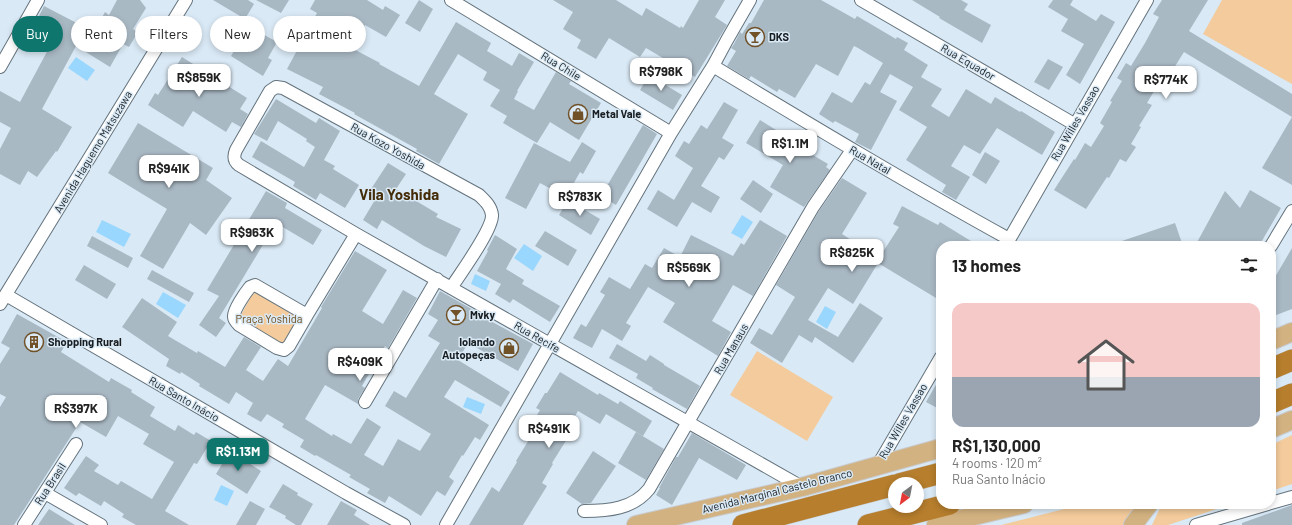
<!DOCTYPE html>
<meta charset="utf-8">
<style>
:root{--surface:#fff;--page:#f2f2f2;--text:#222;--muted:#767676;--line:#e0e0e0;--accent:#0f766e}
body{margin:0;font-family:Barlow,sans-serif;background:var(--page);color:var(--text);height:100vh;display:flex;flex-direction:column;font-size:15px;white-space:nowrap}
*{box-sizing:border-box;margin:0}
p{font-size:13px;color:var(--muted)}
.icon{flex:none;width:22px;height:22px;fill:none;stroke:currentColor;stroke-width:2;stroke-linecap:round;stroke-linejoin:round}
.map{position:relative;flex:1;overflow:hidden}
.details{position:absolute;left:936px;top:241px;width:340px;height:268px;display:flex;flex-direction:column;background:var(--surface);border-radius:16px;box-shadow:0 2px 6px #0003}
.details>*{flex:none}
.top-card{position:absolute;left:12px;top:16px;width:380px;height:36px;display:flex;gap:8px}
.needle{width:26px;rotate:212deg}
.controls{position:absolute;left:888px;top:477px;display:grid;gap:8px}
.controls a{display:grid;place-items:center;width:36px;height:36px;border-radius:50%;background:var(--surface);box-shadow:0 2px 6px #0003;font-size:20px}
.price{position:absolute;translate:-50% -34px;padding:0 9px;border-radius:8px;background:#fff;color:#222;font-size:13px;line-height:26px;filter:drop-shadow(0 1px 2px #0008)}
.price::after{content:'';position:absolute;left:50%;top:24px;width:12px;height:9px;margin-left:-6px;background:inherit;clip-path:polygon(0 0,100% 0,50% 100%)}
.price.active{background:var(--accent);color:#fff}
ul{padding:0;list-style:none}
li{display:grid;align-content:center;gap:8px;height:212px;padding:0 16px}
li+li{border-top:1px solid var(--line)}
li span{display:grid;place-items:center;height:124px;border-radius:12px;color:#555}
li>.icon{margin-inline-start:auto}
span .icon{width:72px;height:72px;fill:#fffc;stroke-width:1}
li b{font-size:17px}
h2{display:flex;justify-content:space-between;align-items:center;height:48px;padding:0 16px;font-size:17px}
.tag{padding:0 14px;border-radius:18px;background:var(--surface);box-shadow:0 2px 6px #0003;font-size:14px;line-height:36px}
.tag.active{background:var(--accent);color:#fff}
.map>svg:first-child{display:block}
.green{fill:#f3cb9c}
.water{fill:#9ad7fe}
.building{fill:#a9b9c4}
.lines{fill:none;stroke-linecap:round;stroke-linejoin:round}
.minor-casing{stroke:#64737d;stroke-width:14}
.primary-casing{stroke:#c8c9ca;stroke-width:20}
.motorway-casing{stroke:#c8c9ca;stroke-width:22}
.minor{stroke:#fff;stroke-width:12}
.primary{stroke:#d3b281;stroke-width:18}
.motorway{stroke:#b67e2d;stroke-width:21}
.labels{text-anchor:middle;stroke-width:3;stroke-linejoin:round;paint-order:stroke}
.poi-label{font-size:11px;font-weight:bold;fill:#181d21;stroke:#d9e9f5;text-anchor:start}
.street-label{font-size:11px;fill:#181d21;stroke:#d9e9f5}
.park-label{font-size:11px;fill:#6e4b19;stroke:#d9e9f5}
.district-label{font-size:15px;font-weight:bold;fill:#442c09;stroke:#d9e9f5}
</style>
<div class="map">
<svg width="1292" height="525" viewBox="0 0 1292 525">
<rect width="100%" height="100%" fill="#d9e9f5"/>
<path class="green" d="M1222,0H1292V84L1203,34Z
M256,292L300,318L283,344L244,324L240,317L251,296Z
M757,351L833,397L807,441L730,395Z
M1292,435V484L1271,491V445Z
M1084,504H1140L1127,525H1001Z
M1162,504H1232L1168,525H1152Z"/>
<path class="water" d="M76,57L95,70L87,81L68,68Z
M742,215L753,222L742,239L731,233Z
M102,220L131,234L124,247L96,232Z
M524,244L542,256L533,271L514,258Z
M475,274L490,281L486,291L471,284Z
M163,292L186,305L178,318L156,304Z
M825,306L836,312L827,329L816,322Z
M467,397L485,404L481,414L463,407Z
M221,485L234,491L227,506L214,500Z"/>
<path class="building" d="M117,0H140L146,8L133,29L138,32L129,47L123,44L110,67L76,46L42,109L72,127L57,152L56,151L37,177L28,171L20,185L0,174V149L11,128L0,122V91L20,102L57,33L36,22L44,6L94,32L105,12L109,15Z
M213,0H248L254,4L245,19Z
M256,0H289L281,13Z
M315,0H367L383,10L385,6L400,15L386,37L365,25L363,29L355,24L344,44L380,63L379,64L419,86L456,22L491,43L487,51L512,66L519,53L534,62L517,91H518L514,99L534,110L556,72L571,81L569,84L601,103L579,140L550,122L537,143L503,123L507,116L490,106L500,90L483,80L487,72L458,54L434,94L468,114L439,164L416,151L417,149L354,114L355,113L319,94L323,87L287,69L317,13L310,9Z
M419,0L433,9L420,32L405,23Z
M553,0H616L642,16L646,8L680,28L681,26L683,28L699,0H725L715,17L727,25L695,77L646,48L640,57L609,38L596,59L577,48L581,40L563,29L573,12Z
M764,0H821L855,19L857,16L896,39L897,37L908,43L904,50L928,65L921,77L942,89L931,106L949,117L966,89L991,104L995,97L1020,112L1021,111L1055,132L1042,155L997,128L980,154L964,145L951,166L970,177L956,200L942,192L946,185L906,160L927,127L899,110L913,87L890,74L880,92L897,101L871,150L855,142L859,134L835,121L833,123L819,114L832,92L852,103L865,82L870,85L883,63L858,48L854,46L838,76L816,64L795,98L779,89L777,92L751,76L749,79L727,66L736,51L731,48L734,44L740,32L742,34L749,23H751Z
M912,0H961L968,4L964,10L991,25L982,43L939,18L940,17Z
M1053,0H1073L1070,5L1096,21L1101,14L1115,22L1080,84L1066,75L1084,44L1061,31L1068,19L1048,7Z
M1162,0H1208L1189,31L1292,94V185L1262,168L1292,117L1184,52L1167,79L1163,76L1147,103L1152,105L1139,126L1141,127L1131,144L1136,147L1126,162L1120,159L1109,178L1107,177L1086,209L1054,190L1074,159L1075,160L1085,143L1091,147L1104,126L1100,123L1112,102L1110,101L1122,81L1117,78L1126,63L1131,66L1145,43L1159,17L1153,14Z
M237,20L277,42L268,58L272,60L263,76L231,56L241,39L230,33Z
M182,57L247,98L240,109L248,114L241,127L232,122L226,132L193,111L183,127L148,105L155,93L158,95Z
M1048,59L1063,67L1049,90L1034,82Z
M649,75L682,95L673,110L640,90Z
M276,99L316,123L319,118L340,131L324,160L335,166L333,169L359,185L345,208L320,193L316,200L293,186L295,182L252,157L261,141L304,167L315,147L306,141L307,139L278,121L267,141L254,134Z
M724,102L738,110L722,138L734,145L724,160L719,157L701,186L720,197L711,213L692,202L677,227L647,209L658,190L674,200L693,168L675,156L684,141L689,144L701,125L707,129Z
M760,120L792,140L791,142L828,164L826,167L830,170L804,207L770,187L783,165L746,143Z
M138,123L213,168L206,180L232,198L206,235L190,223L163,269L140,256L167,209L108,173Z
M643,125L657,134L616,205L601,196Z
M582,142L596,151L583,174L580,172L566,197L540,183L526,209L505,198L534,143L570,162Z
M985,152L1000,161L986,184L972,175Z
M388,163L406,174L396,189L438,214L436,217L461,229L446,257L424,246L382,220L377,229L363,220L379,193L371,189Z
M842,178L867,193L842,234L879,258L899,227L893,224L902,206L938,225L940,222L979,246H941V301L878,263L853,304L828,288L808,320L838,337L860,303L883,318L853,363L815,337L812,343L799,335L782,363L750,343L759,328L772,335L795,297L776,285L819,211Z
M753,180L773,194L761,213L740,199Z
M1250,190L1281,208L1259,246H1195L1225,191L1240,208Z
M266,191L287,203L285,208L322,230L313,245L276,223L219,318L226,323L216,337L199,325L219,296L207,290Z
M568,200L600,219L591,235L559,215Z
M760,220L787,236L753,296L733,285L712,321L731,332L718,356L663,322L675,303L648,287L626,323L631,326L622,341L602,329L592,348L573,338L581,324L586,327L605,295L600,292L609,277L630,289L645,264L652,268L664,248L680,257L691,235L733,256L741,243L744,245Z
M1175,223L1183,246H1114L1113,244Z
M545,231L577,250L568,266L535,246Z
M495,235L517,249L506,269L524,280L522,284L560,306L550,322L513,299L510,303L495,294L501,284L477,271L488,251L487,250Z
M92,236L133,258L128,268L87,246Z
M1292,248V309L1271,317V284Z
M355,251L387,270L362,311L383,324L403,290L417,298L388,348L385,346L362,386L365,388L358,399V404L325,385L305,419L332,436L333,434L351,444L367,418L381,427L364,455L383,466L398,439L420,451L431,434L385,406L394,391L406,398L440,343L428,336L438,320L428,314L440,291L484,316L483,317L533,344L518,371L468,343L458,360L510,392L501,407L455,380L444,397L489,425L480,440L475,437L463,456L462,455L449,477L454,481L445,496L437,491L421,516L389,496L385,503L367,493L370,489L349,477L351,475L316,455L315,456L300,447L304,440L282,427L284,424L267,414L261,422L247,414L253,403L236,392L229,404L199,386L200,384L181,372L180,374L166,366L169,359L122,327L142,298L177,322L168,336L197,353L198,351L225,367L244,337L261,347L246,370L263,381L278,359L288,366L322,308L321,307Z
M84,265L116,284L107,299L75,280Z
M152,270L194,293L189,302L147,279Z
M17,314L67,342L61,352L109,382L111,378L132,390L131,392L155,407L150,416L175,431L178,425L194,435L196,432L211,441L197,464L194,463L165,511L189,525H136L122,517L124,514L104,501L101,506L79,493L76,496L64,488L86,456L99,465L94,471L118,485L121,481L152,499L174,462L143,444L149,434L118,416L106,437L80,422L14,525H0V407L6,397L0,394V364L10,348L1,343Z
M617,344L646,361L650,355L664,364V365L700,386L687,409L652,389L653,388L636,378L638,374L609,358Z
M560,372L598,395L599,393L618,404L620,401L652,421L643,436L606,414L600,424L578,411L563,437L567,439L552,463L553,464L542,483L547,486L523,525H469L492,487L499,492L517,462L516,461L530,438L525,435L540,410L536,408L545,393H547Z
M941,376V410L926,402Z
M636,432L664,449L646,480L618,463Z
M692,433L746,465L737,480L699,458L672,505L656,495L660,488H659L676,457H678Z
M230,451L261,471L247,494L216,474Z
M593,451L616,466L591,503L582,504L566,493Z
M283,484L298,493L297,495L313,504L301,525H296L285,518L286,516L269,507Z
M250,501L265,509L256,525H236Z
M341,501L357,510L354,515L370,525H327Z
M1292,505V525H1242V523Z
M49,509L75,525H38Z"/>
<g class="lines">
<g class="minor-casing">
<path id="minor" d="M451,0L671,133
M861,0L1074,124
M713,66C811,125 909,184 1009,239
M0,67L38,0
M1006,245L1147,0
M1271,246L1292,211
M255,285L307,315L289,346L284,350L277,348L239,325C237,323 234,320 234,317C233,310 246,292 250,287Z
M451,288C460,274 493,229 492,215C491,206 485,201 479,195L283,88L276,87L270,91L236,150C233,157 234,161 239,165L356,234L802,487
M6,295L346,493L404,525
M0,304L186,0
M307,315L356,234
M365,402L437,279
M878,465L941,357
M45,493L101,525
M1271,503L1292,497
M584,511C608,511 633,509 649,489L813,207L852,150
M24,525L76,444
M446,525L671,133L713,66L727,40L750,0
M1196,525L1268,504"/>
</g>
<g class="primary-casing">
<path id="primary" d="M1271,341L1292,332
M1271,429L1292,420
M636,525L802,487L941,448
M936,525L1024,504
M1133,525L1149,504"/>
</g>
<g class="motorway-casing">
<path id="motorway" d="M1271,369L1292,360
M1271,403L1292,394
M899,484L941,473
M743,525L895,485
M868,525L950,504"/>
</g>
<use href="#minor" class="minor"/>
<use href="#primary" class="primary"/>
<use href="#motorway" class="motorway"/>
</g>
<defs>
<g id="bar-ring" transform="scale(1)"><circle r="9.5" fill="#d9e9f5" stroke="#715127" stroke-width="1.5"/><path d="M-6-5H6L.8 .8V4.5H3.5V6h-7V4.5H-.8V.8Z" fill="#715127"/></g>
<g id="shop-ring" transform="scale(1)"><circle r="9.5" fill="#d9e9f5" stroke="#715127" stroke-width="1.5"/><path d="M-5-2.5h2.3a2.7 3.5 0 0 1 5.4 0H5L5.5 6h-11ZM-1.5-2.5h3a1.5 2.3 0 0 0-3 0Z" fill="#715127"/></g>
<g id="building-ring" transform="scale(1)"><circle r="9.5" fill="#d9e9f5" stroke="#715127" stroke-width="1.5"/><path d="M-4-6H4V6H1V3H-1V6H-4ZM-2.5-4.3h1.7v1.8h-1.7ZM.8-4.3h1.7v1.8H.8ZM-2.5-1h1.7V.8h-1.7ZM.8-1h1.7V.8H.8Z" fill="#715127"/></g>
</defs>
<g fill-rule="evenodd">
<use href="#bar-ring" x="755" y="37"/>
<use href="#shop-ring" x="578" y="114"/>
<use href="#bar-ring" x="456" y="315"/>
<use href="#building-ring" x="34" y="342"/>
<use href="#shop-ring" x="509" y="348"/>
</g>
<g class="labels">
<g class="poi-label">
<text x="769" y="41">DKS</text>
<text x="592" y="118">Metal Vale</text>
<text x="470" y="319">Mvky</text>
<text x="48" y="346">Shopping Rural</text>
<text x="495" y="346" text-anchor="end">Iolando<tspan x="495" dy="13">Autopeças</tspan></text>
</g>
<g class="street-label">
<text transform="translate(968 62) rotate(30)" y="4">Rua Equador</text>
<text transform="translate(561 66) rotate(31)" y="4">Rua Chile</text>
<text transform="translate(1075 123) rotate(-60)" y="4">Rua Willes Vassao</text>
<text transform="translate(388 146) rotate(29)" y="4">Rua Kozo Yoshida</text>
<text transform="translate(93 152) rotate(-59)" y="4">Avenida Haguemo Matsuzawa</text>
<text transform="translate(870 160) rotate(30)" y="4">Rua Natal</text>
<text transform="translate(537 337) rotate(30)" y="4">Rua Recife</text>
<text transform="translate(731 349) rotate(-60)" y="4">Rua Manaus</text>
<text transform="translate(184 399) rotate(30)" y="4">Rua Santo Inácio</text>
<text transform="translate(903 421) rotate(-60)" y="4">Rua Willes Vassao</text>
<text transform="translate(50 484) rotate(-57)" y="4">Rua Brasil</text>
<text transform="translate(777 491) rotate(-14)" y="4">Avenida Marginal Castelo Branco</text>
</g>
<g class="park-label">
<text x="269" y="323">Praça Yoshida</text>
</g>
<g class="district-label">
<text x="399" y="200">Vila Yoshida</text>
</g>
</g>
</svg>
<div class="controls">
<a><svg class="needle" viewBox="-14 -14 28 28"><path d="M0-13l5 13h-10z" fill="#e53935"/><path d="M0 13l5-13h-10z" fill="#767676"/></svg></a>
</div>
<b class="price" style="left:661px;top:92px">R$798K</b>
<b class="price" style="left:199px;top:98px">R$859K</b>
<b class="price" style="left:1166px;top:100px">R$774K</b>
<b class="price" style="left:790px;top:164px">R$1.1M</b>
<b class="price" style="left:169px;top:189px">R$941K</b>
<b class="price" style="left:580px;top:217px">R$783K</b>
<b class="price" style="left:252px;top:253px">R$963K</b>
<b class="price" style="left:852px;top:273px">R$825K</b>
<b class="price" style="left:689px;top:288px">R$569K</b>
<b class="price" style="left:360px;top:382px">R$409K</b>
<b class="price" style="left:76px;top:429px">R$397K</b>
<b class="price" style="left:549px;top:449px">R$491K</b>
<b class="price active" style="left:238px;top:472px">R$1.13M</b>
<div class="top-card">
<a class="tag active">Buy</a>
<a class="tag">Rent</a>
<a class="tag">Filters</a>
<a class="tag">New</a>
<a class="tag">Apartment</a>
</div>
<section class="details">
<h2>13 homes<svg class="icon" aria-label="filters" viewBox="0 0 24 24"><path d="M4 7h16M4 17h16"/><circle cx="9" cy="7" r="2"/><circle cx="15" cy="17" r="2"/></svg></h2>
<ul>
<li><span style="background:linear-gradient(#f6c9c9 60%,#9aa5b1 0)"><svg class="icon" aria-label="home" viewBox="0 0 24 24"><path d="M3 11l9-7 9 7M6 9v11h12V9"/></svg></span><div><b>R$1,130,000</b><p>4 rooms · 120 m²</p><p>Rua Santo Inácio</p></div></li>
</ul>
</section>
</div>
